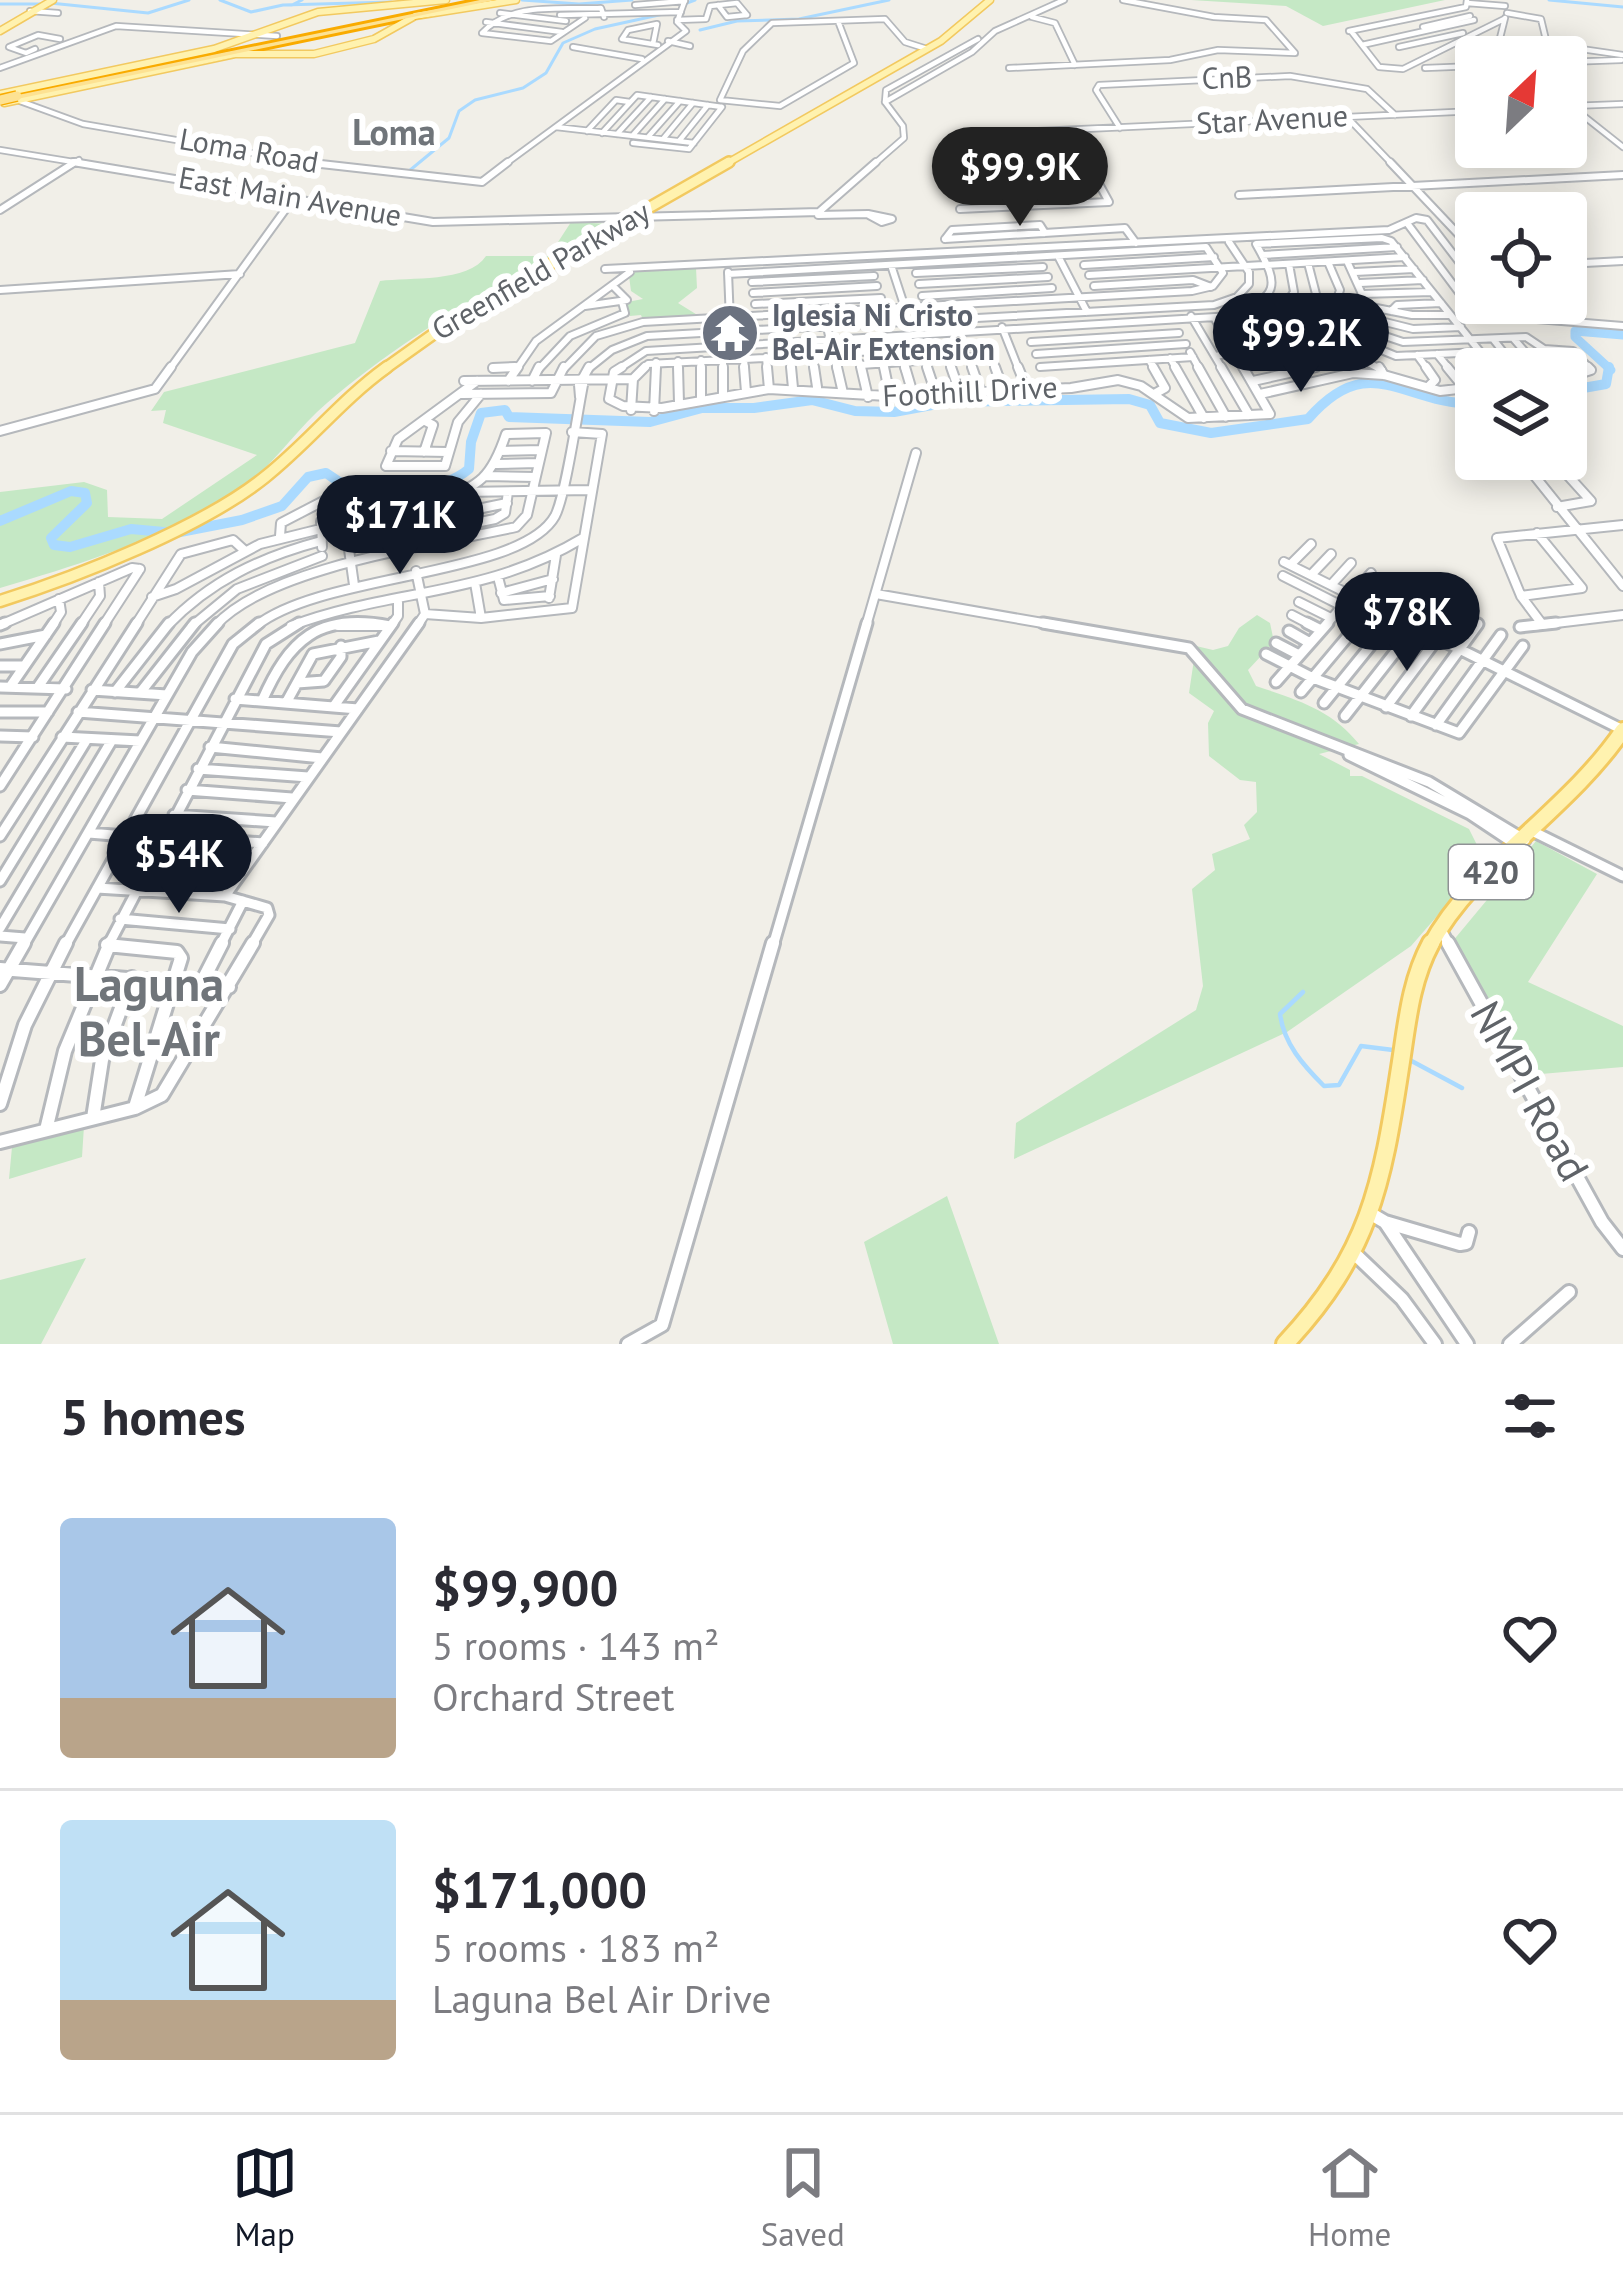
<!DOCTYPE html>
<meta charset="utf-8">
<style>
:root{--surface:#fff;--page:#f2f2f3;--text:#2b2b33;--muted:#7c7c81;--line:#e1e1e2;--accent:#111827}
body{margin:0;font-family:"PT Sans",sans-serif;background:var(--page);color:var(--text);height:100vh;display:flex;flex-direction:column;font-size:45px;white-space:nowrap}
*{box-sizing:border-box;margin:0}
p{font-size:39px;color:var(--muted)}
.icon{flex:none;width:66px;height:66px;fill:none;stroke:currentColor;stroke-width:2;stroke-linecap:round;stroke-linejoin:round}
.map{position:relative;height:1344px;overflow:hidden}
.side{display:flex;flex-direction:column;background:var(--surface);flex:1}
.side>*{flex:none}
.needle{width:78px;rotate:25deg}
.buttons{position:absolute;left:1455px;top:36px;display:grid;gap:24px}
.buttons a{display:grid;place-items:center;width:132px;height:132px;border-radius:12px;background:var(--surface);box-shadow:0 6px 30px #0003;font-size:60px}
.price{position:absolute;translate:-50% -102px;padding:0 27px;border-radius:42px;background:var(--accent);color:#fff;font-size:39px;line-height:78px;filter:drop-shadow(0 3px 6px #0008)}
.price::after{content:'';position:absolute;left:50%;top:72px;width:36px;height:27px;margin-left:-18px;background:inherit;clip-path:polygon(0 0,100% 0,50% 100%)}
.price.selected{background:#222;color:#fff}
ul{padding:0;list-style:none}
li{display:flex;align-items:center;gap:36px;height:300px;padding:0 60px}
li+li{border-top:3px solid var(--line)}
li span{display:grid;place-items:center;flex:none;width:336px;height:240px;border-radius:12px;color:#555}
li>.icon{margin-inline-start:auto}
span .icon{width:144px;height:144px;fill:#fffc;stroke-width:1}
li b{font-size:51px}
h2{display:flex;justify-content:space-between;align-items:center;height:144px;padding:0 60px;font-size:51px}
.dock{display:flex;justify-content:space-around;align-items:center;height:168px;border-top:3px solid var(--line);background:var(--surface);font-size:33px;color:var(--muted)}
.dock a{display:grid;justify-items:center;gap:6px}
.dock .selected{color:var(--accent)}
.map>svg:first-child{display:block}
.green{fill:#c5e8c5}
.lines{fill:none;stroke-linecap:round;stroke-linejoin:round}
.stream-far1{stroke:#aadaff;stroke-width:3}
.stream{stroke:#aadaff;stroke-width:4.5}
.river-far1{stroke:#aadaff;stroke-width:9}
.river{stroke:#aadaff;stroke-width:10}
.minor-far4-casing{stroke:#b5b8bc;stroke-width:8}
.minor-far3-casing{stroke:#b5b8bc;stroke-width:10}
.minor-far2-casing{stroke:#b5b8bc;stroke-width:12}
.minor-far1-casing{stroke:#b5b8bc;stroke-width:15}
.minor-casing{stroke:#b5b8bc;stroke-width:18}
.major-far4-casing{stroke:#f2c960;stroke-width:9}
.major-far3-casing{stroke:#f2c960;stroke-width:14}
.major-far2-casing{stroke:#f2c960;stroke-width:15}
.major-far1-casing{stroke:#f2c960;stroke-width:20}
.major-casing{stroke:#f2c960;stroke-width:22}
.highway-casing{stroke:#f9ab00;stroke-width:6}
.minor-far4{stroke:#fff;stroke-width:4.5}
.minor-far3{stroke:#fff;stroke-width:6}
.minor-far2{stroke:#fff;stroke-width:8}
.minor-far1{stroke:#fff;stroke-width:9}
.minor{stroke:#fff;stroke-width:12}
.major-far4{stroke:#fff2af;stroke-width:6}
.major-far3{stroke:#fff2af;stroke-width:9}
.major-far2{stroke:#fff2af;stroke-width:10}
.major-far1{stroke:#fff2af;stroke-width:14}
.major{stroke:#fff2af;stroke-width:16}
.highway{fill:#fde293;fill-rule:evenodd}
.highway-bridge-casing{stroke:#f9ab00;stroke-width:12;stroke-linecap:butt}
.highway-bridge{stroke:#fde293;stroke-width:9}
.labels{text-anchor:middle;stroke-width:12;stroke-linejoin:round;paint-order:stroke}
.far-street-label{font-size:30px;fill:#5f6368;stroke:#fff}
.far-worship-label{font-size:30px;font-weight:bold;fill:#5b616d;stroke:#fff;text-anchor:start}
.shield{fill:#fff;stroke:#8f9295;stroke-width:3}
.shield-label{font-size:33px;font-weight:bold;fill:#5f6368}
.far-quarter-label{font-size:36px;font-weight:bold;fill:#70757a;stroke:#fff}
.near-street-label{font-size:42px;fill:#5f6368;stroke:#fff}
.near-neighbourhood-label{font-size:48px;font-weight:bold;fill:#70757a;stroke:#fff}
</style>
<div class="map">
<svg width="1623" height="1344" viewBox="0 0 1623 1344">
<rect width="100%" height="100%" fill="#f1efe8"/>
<path class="green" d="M1191,0H1445L1323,26L1286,6Z
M571,222L612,224C517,273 408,333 327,403C291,434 269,473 228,498C158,540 78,565 0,588V492L84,482L107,490L108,517L162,519L257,455L163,423L166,410L151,411L164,392L355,343L380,281C410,277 468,283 486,256H549Z
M696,268L697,288L678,303L699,316L643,320L641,315L630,316L622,303L643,299L631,291L629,276L636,271Z
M1257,615L1270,623L1274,642L1248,670L1256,686C1298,700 1332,710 1359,744L1319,754L1350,770V776H1362L1469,829L1485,861L1411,946L1287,1032L1014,1159L1016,1123L1196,1010L1203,986L1192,889L1215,870L1212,854L1250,839L1244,825L1257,812L1256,782L1240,780L1209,756L1208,723L1214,711L1189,693L1196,646L1213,650L1228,646L1239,628Z
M1536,841L1597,874L1528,982L1623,1026V1067L1529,1075L1452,942Z
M84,1126L82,1157L9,1179L12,1147Z
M947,1196L999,1344H893L864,1242Z
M86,1258L41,1344H0V1280Z"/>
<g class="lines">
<path class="stream-far1" d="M220,0L251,12L283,5L391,2
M522,0L579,4L632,0
M1549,0L1623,7
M50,3L148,13L189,0
M687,3L695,0
M0,4H40
M292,5L302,0
M700,30L737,21L799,19L889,0
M409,171L449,138L459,111L475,100L523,88L546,73L563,43L595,29L668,13"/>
<path class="stream" d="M1303,992L1280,1014C1284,1044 1303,1065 1324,1086L1339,1085L1361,1046L1393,1050
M1406,1058L1462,1088"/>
<path class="river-far1" d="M1611,370L1575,337V331L1623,335"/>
<path class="river" d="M1566,391L1606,384L1609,367
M0,521L71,491L85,493L87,503L51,538L54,545L70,547L131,529L175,533L242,520L282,506L308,477L326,473C334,478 343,486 352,488C385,496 443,491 469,469L471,442L481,413L505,410L509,417L650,422L702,408H754L812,400L855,411L894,412L948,402L1129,399L1150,405L1160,423L1211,433L1308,419C1370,348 1402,404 1476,404"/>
<g class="minor-far4-casing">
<path id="minor-far4" d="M1467,3L1505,6
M635,5L685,1
M718,5L727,17L747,15
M30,11L58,13
M500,13L566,21
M1507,13L1541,19L1547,44L1623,55
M560,15L681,12
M1032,17L1055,23L1075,65
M585,18L551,41L482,33C512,1 560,10 601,8L604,17
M1505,18L1499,42L1511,57
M677,20L706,19L710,6L737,3L747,15
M838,21L854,63L780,106L720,100L743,51L772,23L885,19L905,42L927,49
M486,22L562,32
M1423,27L1470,16
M1349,31L1466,7L1467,0
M1351,31L1379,67L1403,69L1504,19
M622,39L628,30L657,24L653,44
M622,39L658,45
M668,41L690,46
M1362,45L1474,20
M573,47L642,59
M1399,47L1463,33
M35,49L26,53L9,47L38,35L60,39
M1566,62L1621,60
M0,68L116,26L277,36
M1009,68L1170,60L1218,50L1295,53L1266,20L1214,17L1123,0
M1425,68L1476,66
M17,100L83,124L321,165
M885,102L972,52L995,31L1064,0
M885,102L886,90L978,39
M1566,102L1623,147
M1571,106L1623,104
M1347,117L1393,165
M556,127L694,143
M1120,128L1096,90L1099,85L1290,76L1367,89L1395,115
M1069,130L1089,165
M587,131L616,100L630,102
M602,133L637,95L722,107
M617,134L651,97
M633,135L665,99
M648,137L680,101
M663,139L693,103
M679,141L708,105
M633,143L689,149L722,107
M0,150L92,165
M986,163L997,133L1476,111
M71,165L79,160
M504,165L686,31L677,22L685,0
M873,165L904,138L903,126L885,102"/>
</g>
<g class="minor-far3-casing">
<path id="minor-far3" d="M73,162L433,222L713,215
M303,162L482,182L508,162
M1390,162L1476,253
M1239,195L1623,175
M960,209L1109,202L1087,162
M0,210L75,162
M712,215L819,212L876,162
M818,215L868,214L892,219L882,222L869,215
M1407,223L1475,314L1623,326
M945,239L1125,228L1136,243
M945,239L952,230L1040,225L1045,233
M1262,255L1397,247
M1058,256L1087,312
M1566,264L1623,261
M891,265L906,311
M1084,265L1214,257
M605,269L1389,230L1416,218L1427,220L1476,284
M728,272L730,321
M1355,272L1414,269
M916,273L1043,267
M1089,275L1405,257
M752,282L874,276
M1360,283L1423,280
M919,284L1048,277
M1094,286L1193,280L1211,287
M0,290L240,274
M753,293L877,286
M1362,294L1432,292
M922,296L1052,288
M755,304L881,298
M1361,305L1412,315H1450
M585,306L627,300L613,286
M1391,311L1397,305L1441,303
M1357,315L1413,329L1461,327
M1191,316L1223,370
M1331,318L1403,342L1526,337L1544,349L1573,351L1591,370
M1215,319L1244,370
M827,327L837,370
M1002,327L1019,370
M1222,330C1252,325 1277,319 1294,292L1289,264
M1342,334L1396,356L1480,352
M1513,338L1540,369
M1493,339L1517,369
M1031,342L1179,333
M1229,342C1266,336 1297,329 1316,294L1308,263
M810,343L814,370
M1330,343L1382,370
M788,344L791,370
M1544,349L1562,369
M858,352L987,345
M1190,352L1200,370
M1460,353L1473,370
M1036,354L1186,344
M1437,354L1450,370
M990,355L996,370
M1417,355L1428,370
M1215,356L1287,344L1331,318L1340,290L1328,262
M766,357L767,370
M969,358L973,370
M1170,358L1177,370
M744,359L745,370
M948,359L952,370
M701,360V370
M723,360V370
M1149,360L1155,370
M678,361V370
M925,361L928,370
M903,362L905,370
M860,363L862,370
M883,364L884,370
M861,365L990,356
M1040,367L1193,357
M1245,367C1296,362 1348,349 1362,294L1347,261
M493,368L515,367
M169,370L293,199
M516,370L536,341L630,272
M538,370L570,336L625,313L622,302
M563,370L596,336L643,322L1192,291L1213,286L1223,273L1206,247L728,274
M587,370L612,350L647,336L1214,305L1237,297L1249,284V272L1229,242
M617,370L646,351L1232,316C1278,295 1281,288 1256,244L1382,238L1391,241L1494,369
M642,370L648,364L766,358
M656,370V362
M1308,370L1335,360"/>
</g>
<g class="minor-far2-casing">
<path id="minor-far2" d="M622,367L614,372L609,399L623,406L662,408L769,389L887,396L1071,388L1118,380L1141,386L1188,418L1270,414L1243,367
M678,367L679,403
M701,367V399
M723,367V394
M744,367L746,392
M767,367L769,389
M791,367L793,388
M814,367L817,387
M837,367L843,393
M861,367L868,397
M884,367L890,396
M905,367L913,394
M927,367L935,391
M951,367L959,390
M972,367L980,390
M995,367L1003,389
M1018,367L1027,389
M1153,367L1165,388L1156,393
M1175,367L1204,418
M1198,367L1226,417
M1221,367L1249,415
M1379,367L1384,375
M1426,367L1435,380L1428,387
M1447,367L1465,389
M1471,367L1476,374
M493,368L515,367
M1566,378L1591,370L1588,367
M464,381L633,379
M477,381L398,439L386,466H445L458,422L481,394
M508,381L518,367
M532,381L539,367
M1253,381L1316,367
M462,394L551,393L564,367
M1260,394L1353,373L1384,375L1440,391L1476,387
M580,397L579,385L589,367
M631,410L633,379L645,367
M654,411L656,367
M0,431L155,389L171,367
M391,451L448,452
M500,451L541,450
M424,452L433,425L425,421
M1521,459L1623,586
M1553,459L1591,501L1557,507
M497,464L538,463
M486,476L535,477
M464,492L591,490
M345,521L354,585
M375,530L507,503
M280,536L281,523L331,497L373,516
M377,543L495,519L505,513L508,492
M322,547L321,521L350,503
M1284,562L1413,626
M1290,565L1311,544
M416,571L425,614L417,626
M1311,575L1331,554
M1283,576L1342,606
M498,577L504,600L550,596
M475,583L481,618
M1331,585L1351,563
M501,593L553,579
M876,594L1060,626
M1521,596L1582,588L1537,533
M152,597L176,589L260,544L373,516
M549,598L556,555
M1299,602L1331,618
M425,614L481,618L572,608L602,434L572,432
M1292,615L1313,626
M1542,624L1521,596L1497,538L1623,525
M0,625L132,568L140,569
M52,626L61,612L59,599
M80,626L100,596L99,582
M103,626L140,569
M135,626L181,554L233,540L244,550
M167,626C210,581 261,557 321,541
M192,626L237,589L322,556
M215,626C269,566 436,545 516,527L527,515L546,433L506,434C489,485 476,485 429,505L426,519
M256,626C322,573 521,577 555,516C566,495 578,408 584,380
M291,626C392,588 483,598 583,538
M338,626H389
M391,626L398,616V600
M866,626L916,453
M1325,626L1371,573
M1356,626L1392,583
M1386,626L1413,593
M1416,626L1434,603
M1447,626L1456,614
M1531,626L1623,615"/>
</g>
<g class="minor-far1-casing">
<path id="minor-far1" d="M1043,623L1189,648L1242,709L1429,782L1525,840
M1307,623L1321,630
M1407,623L1623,730
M0,625L5,623
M1520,627L1556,623
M1289,631L1310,643
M1276,643L1299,655
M0,644L46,635
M1266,654L1313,678L1459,733L1523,646
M0,666H24
M1276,682L1328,623
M297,683L324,681L341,657V646
M0,687L66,689
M10,687L54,623
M38,687L82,623
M92,690L167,695
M115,692L169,623
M1301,692L1359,623
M140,693L195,623
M235,699L358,709
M262,701C289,640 318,612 390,626
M286,703L313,654L379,641
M1324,703L1389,623
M334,706L393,623
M1386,707L1449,623
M0,712H48
M78,712L341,732
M1345,716L1418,623
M1411,716L1478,624
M1436,725L1501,635
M0,736L33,737
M62,737L140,741
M210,747L322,758
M1349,755L1470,814L1518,846
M198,769L308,777
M0,786L105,623
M187,790L292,798
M174,815L276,822
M1534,832L1623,876
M89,833L125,836
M0,836L137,623
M163,836L263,843
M150,861L244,868
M0,881L87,739
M97,888L225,896L267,908L269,915L251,946
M225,896L419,623
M120,919L230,929
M0,928L112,740
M1441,930L1450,946
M0,936L25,938
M107,945L113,946
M23,946L192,652L218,623
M65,946L233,644L259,623
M108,946L266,644L299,623
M220,946L243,901
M773,946L867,623"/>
</g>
<g class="minor-casing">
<path id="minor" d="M1448,943L1602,1222L1623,1249
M107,945L177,952L181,958L135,1107
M0,969L229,987
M201,984L222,943
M0,985L24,943
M0,1104L25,1025L66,943
M93,1118L102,1060L132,978
M46,1130L65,1051L110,943
M0,1142L135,1108L162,1095L253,943
M1373,1215L1385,1222L1467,1344
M1385,1222L1460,1244L1466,1243L1469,1232
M1356,1255L1402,1299L1435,1344
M628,1344L662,1325L773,943
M1510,1344L1569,1292"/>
</g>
<g class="major-far4-casing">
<path id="major-far4" d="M0,31L53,0
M0,94L214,49L318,12L446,0
M4,103L235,54H314L374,39L415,16L516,0
M724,165L941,41L990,0"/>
</g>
<g class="major-far3-casing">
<path id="major-far3" d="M383,370L456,318L729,162"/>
</g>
<g class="major-far2-casing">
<path id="major-far2" d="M0,601C77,577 203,527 265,477C309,442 340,401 387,367"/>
</g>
<g class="major-far1-casing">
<path id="major-far1" d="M1430,946C1473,865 1569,810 1623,730"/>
</g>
<g class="major-casing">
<path id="major" d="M1285,1344C1369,1254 1382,1186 1400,1068C1407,1024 1410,982 1431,943"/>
</g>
<g class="highway-casing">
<path id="highway" d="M480,0H495L17,99L13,96Z"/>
</g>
<use href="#minor-far4" class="minor-far4"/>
<use href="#minor-far3" class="minor-far3"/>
<use href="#minor-far2" class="minor-far2"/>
<use href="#minor-far1" class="minor-far1"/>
<use href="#minor" class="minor"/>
<use href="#major-far4" class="major-far4"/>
<use href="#major-far3" class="major-far3"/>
<use href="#major-far2" class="major-far2"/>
<use href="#major-far1" class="major-far1"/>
<use href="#major" class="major"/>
<use href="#highway" class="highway"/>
<g class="highway-bridge-casing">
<path id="highway-bridge" d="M0,100L17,96"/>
</g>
<use href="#highway-bridge" class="highway-bridge"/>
</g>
<defs>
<g id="temple-disc" transform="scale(3)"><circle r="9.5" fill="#6b7280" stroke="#fff"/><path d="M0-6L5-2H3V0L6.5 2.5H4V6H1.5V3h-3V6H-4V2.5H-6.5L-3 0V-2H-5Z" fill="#fff"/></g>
</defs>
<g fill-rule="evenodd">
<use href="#temple-disc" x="730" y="333"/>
</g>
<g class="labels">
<g class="far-street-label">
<text transform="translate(1227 78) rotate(-2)" y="10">CnB</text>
<text transform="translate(1272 120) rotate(-3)" y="10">Star Avenue</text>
<text transform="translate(249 151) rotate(10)" y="10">Loma Road</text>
<text transform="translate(290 197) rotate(10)" y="10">East Main Avenue</text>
<text transform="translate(541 271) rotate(-30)" y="10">Greenfield Parkway</text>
<text transform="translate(970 392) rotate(-3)" y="10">Foothill Drive</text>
</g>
<g class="far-worship-label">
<text x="772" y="326">Iglesia Ni Cristo<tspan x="772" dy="34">Bel-Air Extension</tspan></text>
</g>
<rect class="shield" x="1449" y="845" width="84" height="54" rx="9"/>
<g class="shield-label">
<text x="1491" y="884">420</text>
</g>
<g class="far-quarter-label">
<text x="394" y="145">Loma</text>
</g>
<g class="near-street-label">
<text transform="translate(1530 1091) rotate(61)" y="15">NMPI Road</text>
</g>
<g class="near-neighbourhood-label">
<text x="149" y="1001">Laguna<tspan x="149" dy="55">Bel-Air</tspan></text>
</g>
</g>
</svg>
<div class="buttons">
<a><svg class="needle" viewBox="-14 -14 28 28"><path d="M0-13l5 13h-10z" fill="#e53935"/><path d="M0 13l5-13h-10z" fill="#7c7c81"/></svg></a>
<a><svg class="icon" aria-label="locate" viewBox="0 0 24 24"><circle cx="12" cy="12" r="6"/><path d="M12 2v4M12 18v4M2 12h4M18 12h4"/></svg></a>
<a><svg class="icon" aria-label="layers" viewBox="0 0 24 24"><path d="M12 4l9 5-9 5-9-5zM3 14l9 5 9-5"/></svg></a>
</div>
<b class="price selected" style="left:1020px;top:229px">$99.9K</b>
<b class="price" style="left:1301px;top:395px">$99.2K</b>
<b class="price" style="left:400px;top:577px">$171K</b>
<b class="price" style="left:1407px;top:674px">$78K</b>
<b class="price" style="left:179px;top:916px">$54K</b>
</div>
<section class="side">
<h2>5 homes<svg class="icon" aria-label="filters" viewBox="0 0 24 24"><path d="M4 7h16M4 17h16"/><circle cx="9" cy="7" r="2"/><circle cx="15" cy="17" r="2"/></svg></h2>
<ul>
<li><span style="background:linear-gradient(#a9c7e8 75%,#b9a48a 0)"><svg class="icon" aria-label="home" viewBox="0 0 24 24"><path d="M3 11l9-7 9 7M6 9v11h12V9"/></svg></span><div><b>$99,900</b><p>5 rooms · 143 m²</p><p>Orchard Street</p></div><svg class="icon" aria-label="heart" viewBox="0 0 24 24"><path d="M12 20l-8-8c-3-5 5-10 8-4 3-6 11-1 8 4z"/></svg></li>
<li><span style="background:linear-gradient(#bfe0f5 75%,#b9a48a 0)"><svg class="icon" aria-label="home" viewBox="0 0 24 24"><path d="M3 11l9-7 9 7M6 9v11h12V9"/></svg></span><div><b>$171,000</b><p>5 rooms · 183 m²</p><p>Laguna Bel Air Drive</p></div><svg class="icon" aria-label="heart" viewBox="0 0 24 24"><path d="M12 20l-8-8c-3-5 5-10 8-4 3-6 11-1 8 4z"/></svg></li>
</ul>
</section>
<nav class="dock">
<a class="selected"><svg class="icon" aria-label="map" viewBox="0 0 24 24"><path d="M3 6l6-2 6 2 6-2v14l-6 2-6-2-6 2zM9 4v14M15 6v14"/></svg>Map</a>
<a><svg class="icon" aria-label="saved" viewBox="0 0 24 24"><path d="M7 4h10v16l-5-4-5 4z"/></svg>Saved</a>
<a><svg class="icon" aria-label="home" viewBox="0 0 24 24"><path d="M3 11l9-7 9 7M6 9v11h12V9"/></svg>Home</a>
</nav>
